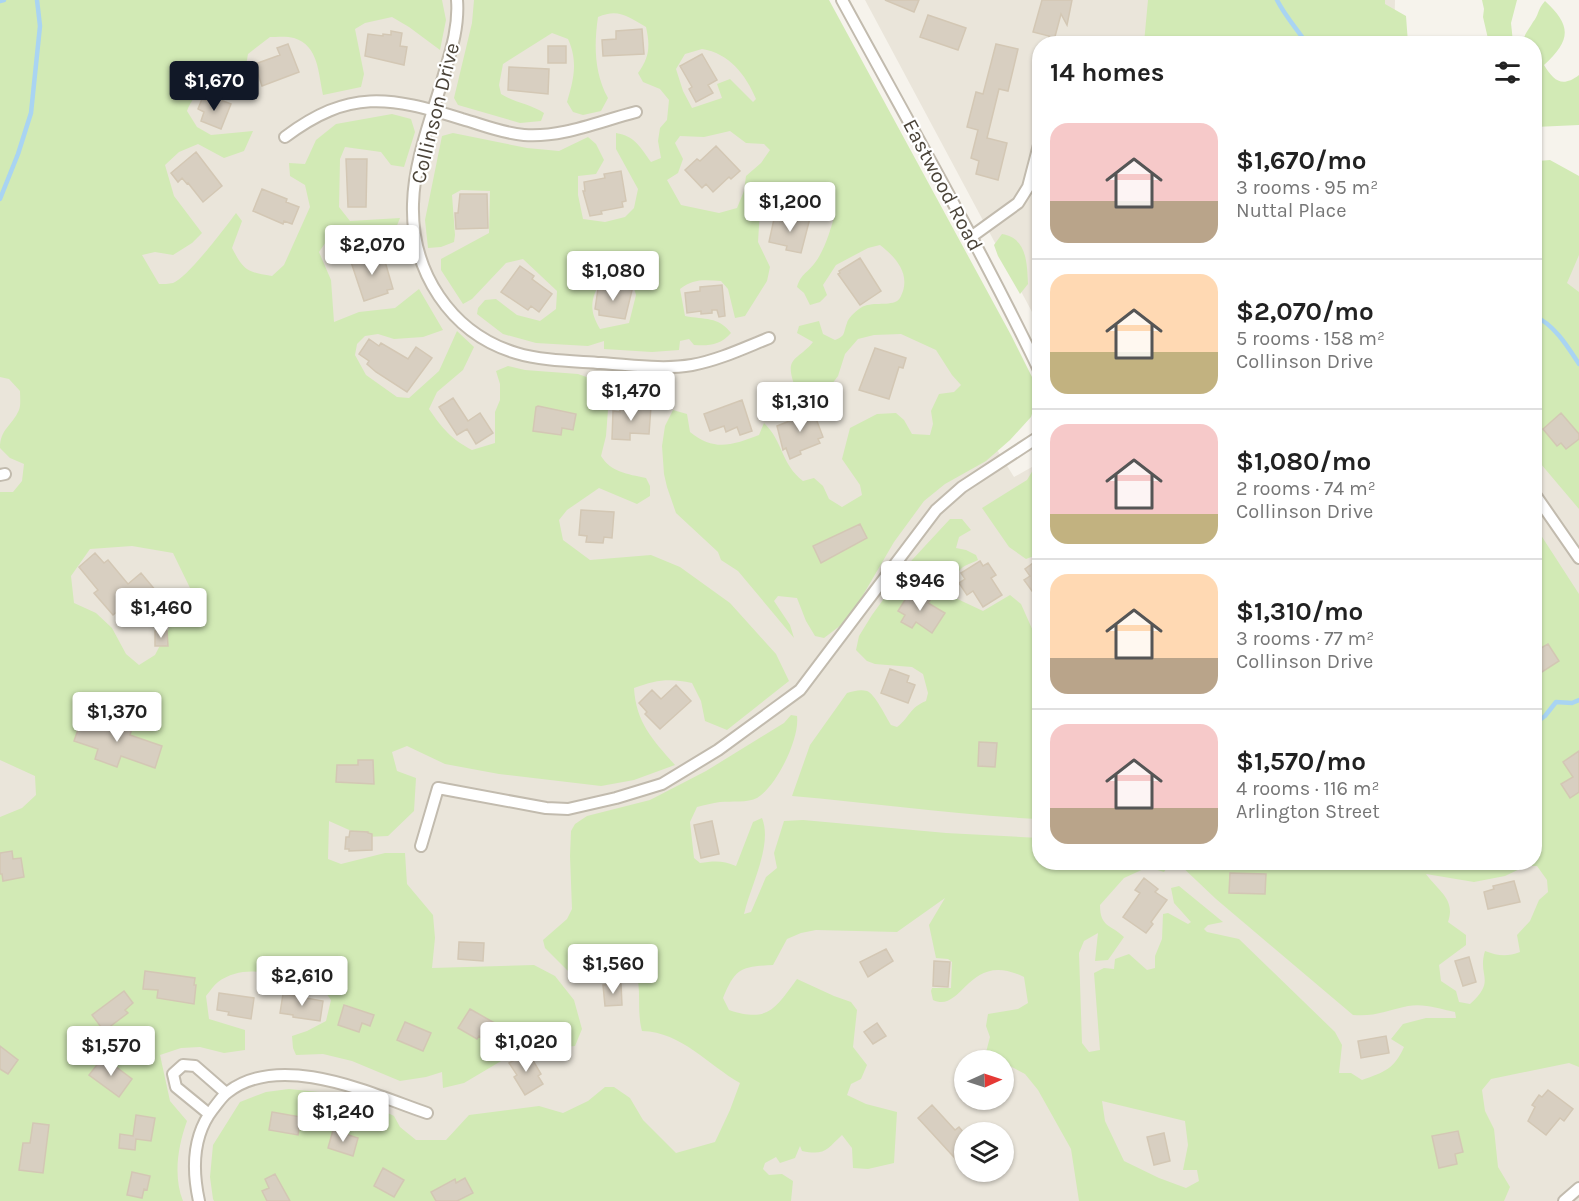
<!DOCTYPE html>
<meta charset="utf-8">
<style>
:root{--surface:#fff;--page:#f6f6f6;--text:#222;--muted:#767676;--line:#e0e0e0;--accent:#111827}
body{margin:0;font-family:Karla,sans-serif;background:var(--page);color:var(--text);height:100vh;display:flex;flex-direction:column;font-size:22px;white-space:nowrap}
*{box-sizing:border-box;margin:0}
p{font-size:20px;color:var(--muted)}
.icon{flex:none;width:33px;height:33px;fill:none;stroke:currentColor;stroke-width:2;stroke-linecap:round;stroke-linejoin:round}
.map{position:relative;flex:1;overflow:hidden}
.panel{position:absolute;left:1032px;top:36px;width:510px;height:834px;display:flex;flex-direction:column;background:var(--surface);border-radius:24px;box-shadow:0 2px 4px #0004}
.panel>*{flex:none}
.needle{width:39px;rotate:87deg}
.controls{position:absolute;left:954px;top:1050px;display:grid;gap:12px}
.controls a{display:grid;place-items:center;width:60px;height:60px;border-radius:50%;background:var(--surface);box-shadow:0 2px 4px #0004;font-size:30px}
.price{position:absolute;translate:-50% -51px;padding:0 14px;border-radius:6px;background:#fff;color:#222;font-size:20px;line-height:39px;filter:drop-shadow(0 2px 3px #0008)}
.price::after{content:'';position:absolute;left:50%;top:36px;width:18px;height:14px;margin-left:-9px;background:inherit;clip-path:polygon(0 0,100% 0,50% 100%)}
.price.on{background:var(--accent);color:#fff}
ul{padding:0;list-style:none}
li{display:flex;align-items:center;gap:18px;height:150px;padding:0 18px}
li+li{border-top:2px solid var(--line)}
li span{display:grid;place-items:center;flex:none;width:168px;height:120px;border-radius:18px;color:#555}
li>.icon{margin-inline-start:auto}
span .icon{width:72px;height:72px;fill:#fffc;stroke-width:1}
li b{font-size:26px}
h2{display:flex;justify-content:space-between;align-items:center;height:72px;padding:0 18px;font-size:26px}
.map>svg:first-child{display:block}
.residential{fill:#eae5da;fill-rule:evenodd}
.green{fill:#d2eab5;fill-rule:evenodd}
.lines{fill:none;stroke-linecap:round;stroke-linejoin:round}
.stream{stroke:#a9d4f2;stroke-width:4.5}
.building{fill:#d8cfc1;stroke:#d3c7b4;stroke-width:1.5}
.street-casing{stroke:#c2bbae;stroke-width:14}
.street{stroke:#fff;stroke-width:10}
.labels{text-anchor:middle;stroke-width:4.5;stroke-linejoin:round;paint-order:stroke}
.street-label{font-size:21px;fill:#4b4439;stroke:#fff}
</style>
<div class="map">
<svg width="1579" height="1201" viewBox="0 0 1579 1201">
<rect width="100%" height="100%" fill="#f6f3ec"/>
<path class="residential" d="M87,0H780L979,421L1014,477L1039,463L1040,862H1534L1535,180L1579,201V1201H0V174L77,141ZM964,1060H1004V1100H964ZM964,1132H1004V1172H964Z
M865,0H1395L1394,43L1040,44L1039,325Z"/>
<path class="green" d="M0,0H442L446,20L440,50L409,27L392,17L365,23L355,29L364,74L361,87L323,95C318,73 319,46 294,38C287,36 277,37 270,37L248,54L244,77C216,92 203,75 187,111L197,127L211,135L253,131L244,151L224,158L198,144L179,152L165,165L174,196L202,233L192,243L173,255L155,252L142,255L159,284C163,284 169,284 173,283C188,277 225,228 236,213L242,221L232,248C244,271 247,272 272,276L284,265L310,207L305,185L290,176L289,163L305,164L316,140L336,124L392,114L411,119L415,132L404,167L391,165L381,152L345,147L340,159L339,207L350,221L400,218L396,228L361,234L330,236L319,252L331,280L334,322L359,312L395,308L419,289L443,330L423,337L394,339L378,334L365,336L357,344L355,355L366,375L397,397L409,398L439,371L457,331L474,347L463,370L437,392L429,409C442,428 451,439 472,450L495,443V412L500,400V384L496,371L508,366L525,370L578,374L598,381L608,410L606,436L601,456C611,472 627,474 646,478L650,486V496L637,504L599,488L567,510L559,520L563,540L590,560L651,555L680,567L730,603L776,654L789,681L727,730L705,721L701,701L692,683C669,678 656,680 634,688C636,723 653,740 675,765L634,780L601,786L499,774L445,764L407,746L392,752L397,771L416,778L414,811L388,836L365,837L329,821L328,859L341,864L385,853H405L407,884L433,915L435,938L432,968L534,965L555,976L574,1000L582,1029L575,1046L552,1048L543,1036L464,1083L443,1088L442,1072L426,1077L400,1081L352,1061L323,1054L296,1055L293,1048L292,1036L307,1031L326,1021L331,1000L326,993C293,981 251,958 218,982C214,985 210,991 206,996L209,1019L245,1030V1050L224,1053L200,1047L181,1048L160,1055L170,1101L187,1121C178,1146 173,1176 183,1201H0V817L22,808L36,795L35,776L0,760V492H13L22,481L24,464L10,458L0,448C0,429 12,426 19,410C21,405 20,397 20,391L9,379L0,377ZM132,546L173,553L190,588L155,655L139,665L126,654L112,628L96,613L74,603L71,576L90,549Z
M474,0H829L1011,335L1039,391L1031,417L1010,440L986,461L945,484L924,501L894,542L849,619L824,638L815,636L806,621L797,598L778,596L774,601L790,625L794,638L738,571L721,560L718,552L676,513L667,487L664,474L662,446L665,426L673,410L687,414L690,432C715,452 732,445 759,435L764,423C783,441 781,464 803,481L814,478L823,486L829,499L842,507L862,495L860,485L842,459L850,428L877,414L896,413L904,420L912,434L930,435L933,424L931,411L939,394L954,392L961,385L952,375L936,350L901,334L874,335L858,339L845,354L838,376L832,384L811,393L794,384C784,356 799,360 813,342L797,333L799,326L819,321L823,334L835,340C846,336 843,333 847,323C848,318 855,312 859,309C869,301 884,306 895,302C900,300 901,296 903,291C909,271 894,256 880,245L868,248L836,265L823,285L827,295L820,302L810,305L804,293L797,287C801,274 806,274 814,264C825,250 830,231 835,214L828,203L794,183L786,185L760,210L758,242L770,267L767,281L745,316L735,318L728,289L721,281C706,280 693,278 680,289L685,316C705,320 718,316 731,333C721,345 709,346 694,345L689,339L680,341L679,350L652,352L604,349V341L588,346L536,343L503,334L477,314L478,308L485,300L496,299L517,315L540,321L556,309L557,291L523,259L506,263L472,299L463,304L441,270V259L489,233L490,191L461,190L452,195L455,235L454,242L441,247L428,248L425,220L442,136L453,133L527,148L559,151L588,137L596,144L604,160L596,174L578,176V195L583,219L605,222L625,217L634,208L638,189L616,149V133C635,136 640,147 651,162L661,158L658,141L660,128L667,120L669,100L660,89L643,82L638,73C650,57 650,45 646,27C628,17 619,8 598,17C594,44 594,73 608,98L601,111L583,115L573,112L567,102C574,79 578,61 568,39L552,33L503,64L499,85L501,94C515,103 530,104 544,113L541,121L520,123L458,105L454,98L472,23ZM702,49C729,53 746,75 756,99L753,102L730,79L717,84L722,98L692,108L683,91L676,69L685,54ZM730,131L746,143L764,144L770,150L761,163L746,176L744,191L737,208L719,213L681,205L667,180L678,173L683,159L675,143L680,136L704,137ZM630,274L636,295L629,323L600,329C588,309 591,298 602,279H624Z
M1148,0H1385V4L1406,16L1408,43H1144Z
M1482,0H1517L1511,23L1513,42L1516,43L1523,40C1526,32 1529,29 1533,22C1539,15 1537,10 1545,1C1572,26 1571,40 1544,65C1554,81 1562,88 1579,75V125L1535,127L1534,44L1489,43L1483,17L1484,9Z
M1535,159L1538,161L1550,160L1579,176V255L1567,283L1579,292V509L1535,457Z
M1002,234C1027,238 1027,263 1028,284L1020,294L998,256L994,245Z
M1039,460V554L1026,559L1009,547L982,508L1027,480Z
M950,519H962L971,530L959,537L956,548L966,550L976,555L978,560C963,567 956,567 957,585L949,595L983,611L1010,595L1021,604L1033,631L1039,630V819C957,815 874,803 792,796L810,745L847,693C853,691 861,689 867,691C875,694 886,717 891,725L897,727C910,717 909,708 926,701L928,693L923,674L912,667L875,664L867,661L856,650L859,636L872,615L912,560Z
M1535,526L1579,594V1067L1569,1063L1491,1079L1482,1090L1485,1111L1494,1129L1498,1167L1510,1187L1504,1201H1079L1071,1149L1038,1090L1025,1074L1010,1066L1004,1067V1060H984L990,1037L986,1026L988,1014L1018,1009L1028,1003L1024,977C968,949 963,1014 933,1000L931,991L932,988H951L952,962L948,959L936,958L929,925L945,898L897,932L816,930L801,933L787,939L773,965C741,967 736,967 723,998L729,1010C768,1023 775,1009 797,979L834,996L851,1002L857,1010L853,1047L867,1065L861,1079L851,1084L847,1095L866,1104L897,1112L894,1163L868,1169L853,1168L852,1148L842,1135C827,1149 825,1156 802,1151L800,1146L795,1158L780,1163L776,1157L765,1163L763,1169L769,1175L782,1174L793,1181L791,1201H214L213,1199L210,1177L213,1145L240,1102L266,1092L289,1089L319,1092L390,1114L394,1116L400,1127L416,1140H446L469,1115L539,1106L563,1113L588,1101L605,1087H614L630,1098L643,1120L676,1153L715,1142L730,1110L740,1083C708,1065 682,1032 642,1031C636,1010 643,986 634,967C617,960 607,962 590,969L581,963L575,964L569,972L545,948L543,940L567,919L572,909L570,856L571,831L575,824L587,816L650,800L706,771L784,723L791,715L797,716C800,738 777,786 757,798C748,803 731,801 720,802C712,803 705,805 697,807L690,822L694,858L700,863C713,861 723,860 736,866L753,822L762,818C773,845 750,887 744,914L751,912L766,877L777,868L774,853L784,821L803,820L946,833L1039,838L1040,862L1163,863L1168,866L1164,872L1148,867L1124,878L1100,905C1100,927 1110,924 1124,937L1108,960L1095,961L1098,933L1084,941L1079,953L1082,1043L1089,1052L1100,1050L1094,973L1104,968L1114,969L1115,959L1129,954L1147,970L1155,968V956L1162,939L1163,914L1168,913L1188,924L1191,922L1174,903L1171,888L1179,886L1223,922L1208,925L1204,929L1207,932L1239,939L1335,1032L1342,1045L1339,1073H1351L1362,1080C1385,1072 1394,1069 1404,1047L1391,1039L1403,1024L1426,1018H1456L1455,1012C1440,1009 1424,1003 1408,1006C1388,1010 1375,1017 1353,1015L1216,899L1178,863L1534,862ZM1526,866H1537L1547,880L1548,892L1539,900L1530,921L1517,935L1520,952C1507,957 1498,956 1485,951C1477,977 1497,980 1470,1004L1459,1002L1456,991L1441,981L1439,965L1466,945V935L1448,922C1456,899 1438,891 1426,874L1474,882L1505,876ZM1102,1101L1185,1121L1188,1145L1183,1170H1197L1199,1181L1186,1188L1159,1178L1124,1161L1105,1121Z"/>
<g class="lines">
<path class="stream" d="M1277,0C1285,16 1297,29 1307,44
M0,1L4,0
M0,199L18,154L31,113L40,26L37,0
M1534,316C1554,324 1568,347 1579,364
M1534,724L1545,716L1556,702L1572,703L1579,700"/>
</g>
<path class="building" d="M885,0H919L914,12Z
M1042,0H1072L1067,25L1061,14L1053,44L1049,43V36L1033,32Z
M928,15L966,28L958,50L920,37Z
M642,29L644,54L603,56L602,40L616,39V31Z
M391,31L402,33L400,46L407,47L404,65L365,56L368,34L383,36V34L391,35Z
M288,44L299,72L262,86L255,64L280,55L277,48Z
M996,44L1018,49L1008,91L999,89L987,138L1007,143L998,180L976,174L979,161L971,158L978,130L967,127L976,92L983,94Z
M548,46H566V63H548Z
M702,54L717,80L708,85L713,93L696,102L689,89L692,87L680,66Z
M509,67L549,69L548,94L508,90Z
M210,96L231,104L221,129L201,121L204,112L198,109L202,99L208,101Z
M716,146L740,171L731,179L729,177L713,192L706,184L702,188L685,170L697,159L700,161Z
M196,152L222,186L203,202L188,183L187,184L182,178L178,182L171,173Z
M346,159H367L366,207H348Z
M621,171L626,201L622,202L623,207L601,211L602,214L590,216L583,191H585L584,182L605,178L604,174Z
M262,189L287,199L286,202L299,207L292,224L284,221L283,224L253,211Z
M460,194H487L488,228L456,229L455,213H458Z
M798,215L810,218L801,253L786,250L787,246L769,242L774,219L788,222V219L797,221Z
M382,251L393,289L387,290L388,293L364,301L351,262Z
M860,258L881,291L860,305L838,274L840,273L839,271Z
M520,266L534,276L532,279L552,294L539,312L531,306L528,310L501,292Z
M604,285L632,290L625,319L599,315V310L595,309L598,289L603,290Z
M722,285L725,316L719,317L717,310H712V313L701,314V311L687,313L685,293L700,291V287Z
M369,339L379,346L381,343L408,359L416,347L432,358L407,392L376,372L367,364L369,361L359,354Z
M875,348L906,358L903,368L899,367L889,399L859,390Z
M453,398L468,421L480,413L493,433L476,444L467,429L457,435L439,407Z
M742,400L752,431L740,435L737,427L726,432L724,426L710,431L704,414Z
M538,406L576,414L573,430L562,428L561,435L533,431L536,407Z
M636,406H651L649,434L630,433V440L612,439L613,411L620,412V409L636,410Z
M812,408L823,437L818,439L820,443L800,451L801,454L790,459L786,448L783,450L777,426L797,418L796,415Z
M1561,413L1579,434V439L1566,449L1561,443L1557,446L1543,429Z
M581,510L614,512L612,538L604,537L603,543L586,542L587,536L579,535Z
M860,524L867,538L821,563L813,546Z
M95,553L104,563L108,560L128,584L141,573L161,597L147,608L137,595L113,615L94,593L98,590L79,567Z
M1040,558V591L1037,588L1032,591L1024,580L1030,576L1025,569Z
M980,561L983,566L988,563L996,575L991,578L1002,595L983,607L973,591L967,595L959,583L965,579L961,573Z
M918,591L931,599L928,603L945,613L932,633L916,622L912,628L901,622L905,615L898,611L910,592L915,595Z
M155,631H167L168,646H155Z
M1548,644L1559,661L1542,672L1534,659V652Z
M890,669L909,676L907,682L915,685L908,703L881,693Z
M676,685L691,701L660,729L645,714L647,712L639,703L652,690L661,699Z
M82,718L107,726L109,720L132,728L130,735L162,746L155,768L121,756L117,767L95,759L98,749L74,741Z
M979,742L997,743L995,767L978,766Z
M1579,751V792L1570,798L1561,784L1573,777L1563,762Z
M358,760H373L374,784L336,782L337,765H358Z
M712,821L719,854L701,858L694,825Z
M350,831L368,832V833L372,834V850L349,851V849H345L346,837H349Z
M12,851L13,859L21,858L24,877L3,881L2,874H0V853Z
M1230,873L1266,874L1265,894L1229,893Z
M1144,878L1158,889L1155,892L1167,900L1151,922L1153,924L1146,933L1123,917L1140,893L1135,890Z
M1514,881L1520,902L1488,909L1484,892L1494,889L1493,886Z
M459,942L484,943L483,961L458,959Z
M886,949L893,961L868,977L860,962Z
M1469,957L1476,982L1463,986L1455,961Z
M934,961L950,962L948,987L933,986Z
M145,971L195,978L194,985H196L194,1004L157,998L158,990L143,989Z
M621,984L622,1005L605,1006L603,985Z
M124,991L133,1003L125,1010L128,1013L104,1031L92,1015Z
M219,993L254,998L251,1019L228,1015L229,1012L217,1010Z
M283,994L323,1001L320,1021L293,1017V1015L280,1013Z
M344,1005L374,1015L370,1026L362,1023L359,1032L338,1025Z
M470,1009L500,1026L490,1043L479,1036L477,1039L458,1028Z
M405,1022L431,1033L423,1051L397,1040Z
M877,1023L886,1036L873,1044L864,1032Z
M1386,1036L1389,1053L1361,1058L1358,1041Z
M104,1040L116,1050L109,1059L97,1049Z
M0,1046L18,1060L8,1074L0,1069Z
M528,1052L541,1074L538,1076L543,1084L525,1095L514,1077L517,1075L509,1063Z
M103,1057L132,1079L119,1097L89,1075Z
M1548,1090L1573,1109L1564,1121L1560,1118L1546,1135L1528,1121L1535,1107L1532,1105L1539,1095L1542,1097Z
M932,1105L955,1130L959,1127L964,1133V1168L918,1118Z
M272,1112L301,1117L298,1135L269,1130Z
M136,1115L155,1118L151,1141L136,1139L135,1150L119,1148L120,1134L133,1136Z
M33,1123L49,1125L43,1173L19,1170L23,1143H30Z
M333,1130L358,1138L353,1156L328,1148Z
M1458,1131L1463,1152L1455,1154L1457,1164L1439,1168L1432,1136Z
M1164,1133L1170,1161L1154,1165L1147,1137Z
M383,1168L404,1180L394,1197L374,1186Z
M132,1172L150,1176L147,1190L144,1189L142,1198L127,1195Z
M275,1174L290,1201H267L262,1191L269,1188L265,1179Z
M465,1178L473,1193L457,1201H436L431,1192L455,1179L456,1183Z"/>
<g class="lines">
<g class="street-casing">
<path id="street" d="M457,0C459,25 452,48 445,71C433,114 414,159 413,204C411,271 450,333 516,353C542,361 574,361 601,363C632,365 662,370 692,365C719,360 744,348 769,338
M842,0C909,123 979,245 1040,372
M285,137C349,89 389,96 462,119C483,125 502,133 524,135C562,138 600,121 636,112
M971,237L1018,203L1028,187L1040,141
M0,475L5,474
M1534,493L1579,558
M421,846L438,788L546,808L568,809L616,798L662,784L718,750L800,690L936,510L962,487L1040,436
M209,1114L176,1087L173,1074L183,1065L195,1066L226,1093
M199,1201C192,1169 192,1136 213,1109C218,1103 222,1096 228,1092C281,1051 372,1094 427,1113
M1564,1201L1579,1188"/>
</g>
<use href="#street" class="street"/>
</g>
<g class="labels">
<g class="street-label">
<text transform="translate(435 113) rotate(-76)" y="7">Collinson Drive</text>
<text transform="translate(943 185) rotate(62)" y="7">Eastwood Road</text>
</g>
</g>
</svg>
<div class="controls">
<a><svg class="needle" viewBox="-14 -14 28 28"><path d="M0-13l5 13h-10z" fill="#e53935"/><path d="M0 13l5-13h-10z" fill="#767676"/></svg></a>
<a><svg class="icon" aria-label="layers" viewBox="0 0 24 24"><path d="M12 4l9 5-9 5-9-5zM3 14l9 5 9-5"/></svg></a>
</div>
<b class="price on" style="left:214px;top:112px">$1,670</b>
<b class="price" style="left:790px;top:233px">$1,200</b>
<b class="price" style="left:372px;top:276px">$2,070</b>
<b class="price" style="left:613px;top:302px">$1,080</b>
<b class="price" style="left:631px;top:422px">$1,470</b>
<b class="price" style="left:800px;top:433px">$1,310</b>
<b class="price" style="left:920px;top:612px">$946</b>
<b class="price" style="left:161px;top:639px">$1,460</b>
<b class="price" style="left:117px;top:743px">$1,370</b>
<b class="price" style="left:613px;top:995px">$1,560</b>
<b class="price" style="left:302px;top:1007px">$2,610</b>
<b class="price" style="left:526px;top:1073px">$1,020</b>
<b class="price" style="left:111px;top:1077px">$1,570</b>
<b class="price" style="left:343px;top:1143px">$1,240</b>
<section class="panel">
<h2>14 homes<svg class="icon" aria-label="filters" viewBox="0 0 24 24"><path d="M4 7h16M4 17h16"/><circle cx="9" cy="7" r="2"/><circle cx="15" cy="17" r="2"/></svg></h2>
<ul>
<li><span style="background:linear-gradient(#f6c9c9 65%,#b9a48a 0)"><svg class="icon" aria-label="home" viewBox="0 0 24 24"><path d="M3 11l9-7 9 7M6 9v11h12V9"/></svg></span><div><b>$1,670/mo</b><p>3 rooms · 95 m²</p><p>Nuttal Place</p></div></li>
<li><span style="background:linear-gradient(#ffd9b3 65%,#c2b280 0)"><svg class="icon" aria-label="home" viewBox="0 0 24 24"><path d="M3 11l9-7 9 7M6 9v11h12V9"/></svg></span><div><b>$2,070/mo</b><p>5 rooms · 158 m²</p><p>Collinson Drive</p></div></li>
<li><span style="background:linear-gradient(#f6c9c9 75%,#c2b280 0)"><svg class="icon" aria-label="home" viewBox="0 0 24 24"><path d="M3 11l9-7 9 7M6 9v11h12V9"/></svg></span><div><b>$1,080/mo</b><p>2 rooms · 74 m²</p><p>Collinson Drive</p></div></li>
<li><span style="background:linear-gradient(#ffd9b3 70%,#b9a48a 0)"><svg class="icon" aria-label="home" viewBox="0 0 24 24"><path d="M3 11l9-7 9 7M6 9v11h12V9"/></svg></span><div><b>$1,310/mo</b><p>3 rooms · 77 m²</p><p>Collinson Drive</p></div></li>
<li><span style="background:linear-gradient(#f6c9c9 70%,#b9a48a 0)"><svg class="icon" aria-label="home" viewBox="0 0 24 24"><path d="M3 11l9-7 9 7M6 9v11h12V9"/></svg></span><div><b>$1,570/mo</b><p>4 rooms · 116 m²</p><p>Arlington Street</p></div></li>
</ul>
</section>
</div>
